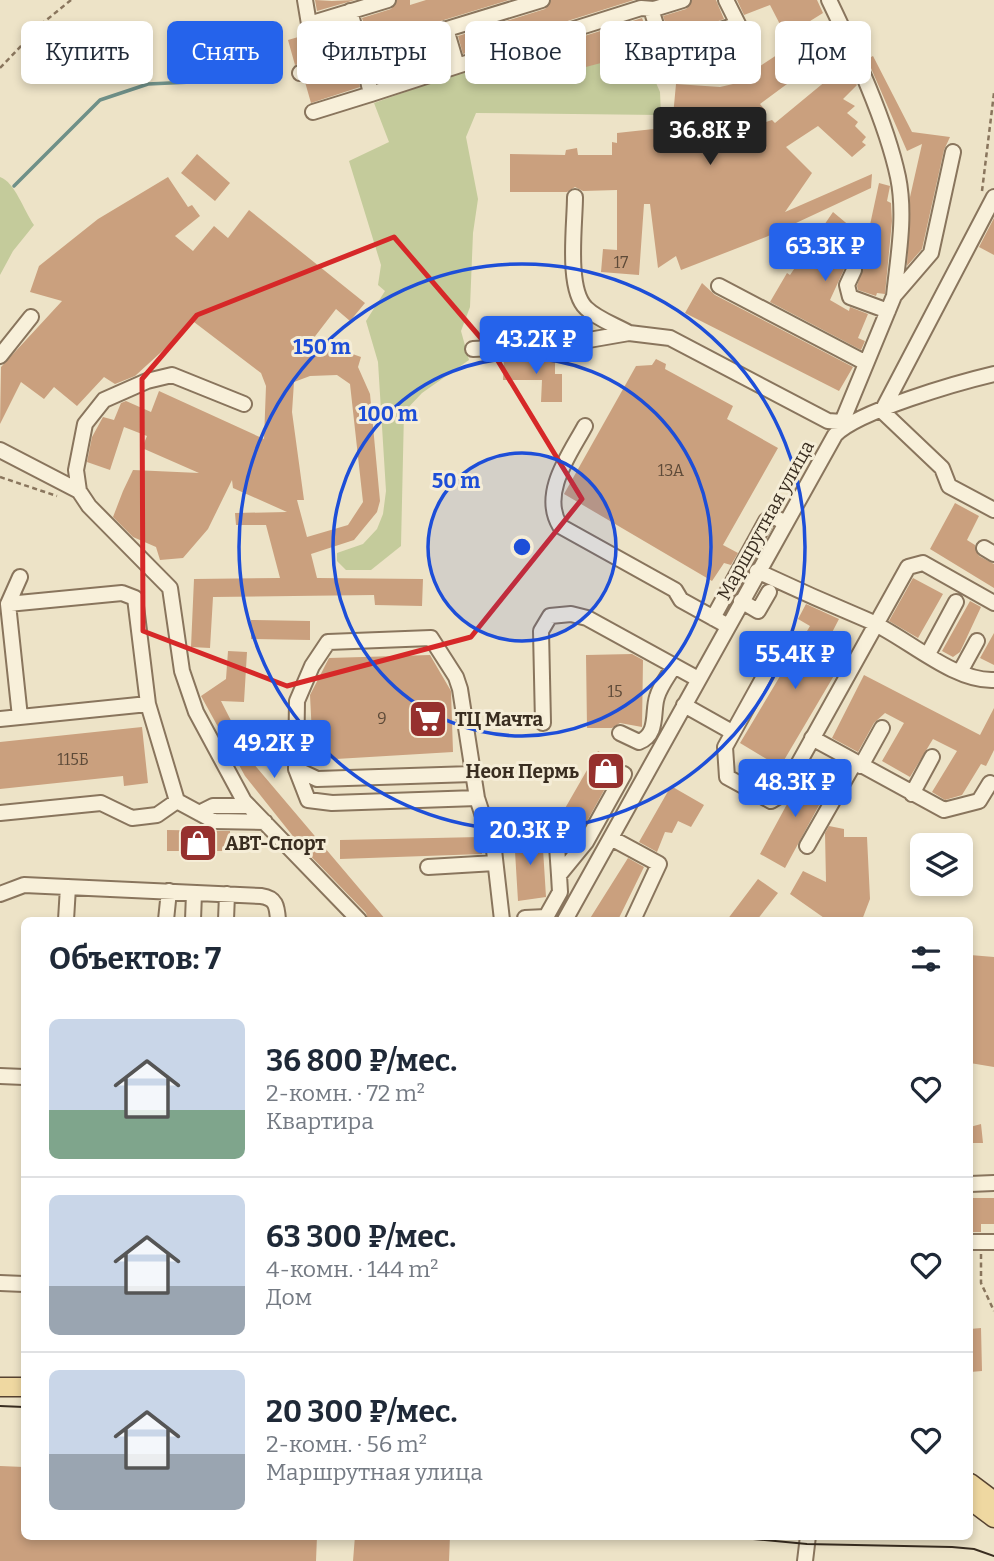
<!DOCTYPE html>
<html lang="ru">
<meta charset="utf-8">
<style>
:root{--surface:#fff;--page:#f6f6f7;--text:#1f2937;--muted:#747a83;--line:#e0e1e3;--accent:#2563eb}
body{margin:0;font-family:Bitter,serif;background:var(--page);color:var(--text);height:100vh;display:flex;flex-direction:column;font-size:26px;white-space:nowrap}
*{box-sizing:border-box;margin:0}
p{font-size:23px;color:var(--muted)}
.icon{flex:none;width:38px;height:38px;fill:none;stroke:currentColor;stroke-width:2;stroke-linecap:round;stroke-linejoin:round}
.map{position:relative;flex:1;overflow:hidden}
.drawer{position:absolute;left:21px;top:917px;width:952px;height:623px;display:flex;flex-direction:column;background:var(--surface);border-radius:10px;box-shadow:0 4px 10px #0003}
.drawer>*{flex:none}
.hud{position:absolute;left:21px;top:21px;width:952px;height:63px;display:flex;gap:14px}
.fabs{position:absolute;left:910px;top:833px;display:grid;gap:14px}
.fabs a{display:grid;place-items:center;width:63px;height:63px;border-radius:10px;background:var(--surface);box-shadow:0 4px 10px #0003;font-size:35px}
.price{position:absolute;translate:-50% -60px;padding:0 16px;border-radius:7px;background:var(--accent);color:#fff;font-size:23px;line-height:46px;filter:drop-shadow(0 2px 4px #0008)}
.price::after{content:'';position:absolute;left:50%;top:42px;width:21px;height:16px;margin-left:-10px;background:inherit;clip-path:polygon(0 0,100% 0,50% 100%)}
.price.active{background:#222;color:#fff}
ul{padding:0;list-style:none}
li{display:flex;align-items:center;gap:21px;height:175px;padding:0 28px}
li+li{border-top:2px solid var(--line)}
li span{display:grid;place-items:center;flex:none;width:196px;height:140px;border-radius:10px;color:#555}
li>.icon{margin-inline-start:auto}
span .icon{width:84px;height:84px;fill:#fffc;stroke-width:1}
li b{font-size:30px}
h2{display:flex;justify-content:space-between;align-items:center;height:84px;padding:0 28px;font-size:30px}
.chip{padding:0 24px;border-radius:10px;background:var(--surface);box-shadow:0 4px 10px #0003;font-size:24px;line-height:63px}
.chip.active{background:var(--accent);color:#fff}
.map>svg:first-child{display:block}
.green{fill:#c4cb9b}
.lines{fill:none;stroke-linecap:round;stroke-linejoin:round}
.stream{stroke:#6f9088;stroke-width:3.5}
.building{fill:#caa07e;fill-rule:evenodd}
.minor-casing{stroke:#89755d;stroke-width:18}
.major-casing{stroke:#574331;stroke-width:21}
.path{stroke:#89755d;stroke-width:2.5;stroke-dasharray:5 3.5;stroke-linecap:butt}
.minor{stroke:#f8f0da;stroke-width:14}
.major{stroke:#efd8a1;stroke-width:18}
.tram{stroke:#392d20;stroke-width:2}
.marked{fill:none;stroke:#d62828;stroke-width:5;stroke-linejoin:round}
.ring{fill:none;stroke:#1d4ed8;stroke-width:3.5}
.labels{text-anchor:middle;stroke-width:6;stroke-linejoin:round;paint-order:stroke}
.number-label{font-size:16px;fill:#5d4a38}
.street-label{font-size:19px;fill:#392d20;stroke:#f5edd7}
.poi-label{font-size:19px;font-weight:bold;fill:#392d20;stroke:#f5edd7;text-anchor:start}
.centre{fill:#1d4ed8;stroke:#f5edd7;stroke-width:3.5}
.ring-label{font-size:21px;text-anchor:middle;font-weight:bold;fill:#1d4ed8;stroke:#f5edd7;stroke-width:6;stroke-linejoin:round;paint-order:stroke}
</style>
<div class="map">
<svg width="994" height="1561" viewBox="0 0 994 1561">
<rect width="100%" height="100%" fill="#ede3c7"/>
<path class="green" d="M621,60H646L660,92L661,115L476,113L466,137L478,199L473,233L470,307L461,331L469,360L422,393L404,412L401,546L371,570H346L337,561V553L363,544L377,529L383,514L386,491L378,362L366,321L385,291L378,285L381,265L349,161L389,142L374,103L479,66L499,79L503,73Z
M0,177C15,182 24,211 34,225L13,251L0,275Z"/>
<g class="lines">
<path class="stream" d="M14,186L100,100L148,84L192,82"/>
</g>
<path class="building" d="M315,0L332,1L355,0L317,11Z
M397,0H410V5L426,0H509L369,43L362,18L391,9Z
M551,0H634L463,54L458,36L545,9Z
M692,0H716L724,19L670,38L663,16L686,9Z
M737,0H817L823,13L786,36L770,5L744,15Z
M642,18L654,49L582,68L547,71L545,66L494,72L491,65Z
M343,24L350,48L295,65L288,40Z
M825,35L833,50L760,104L766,111L713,117L683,115L692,145L772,120L775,123L844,66L857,85L843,99L855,106L847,113L858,122L855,126L866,137L862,142L866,145L852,157L818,126L786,147L812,173L785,212L872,174L871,188L766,237L681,270L676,256L658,268L650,204H644L639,275L601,272L603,249L617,250V190L583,191L575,187L567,192H510V154L565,155L566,150L577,148L578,155H612V142L617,143V133L672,127L676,84L720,87L733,84L792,45L788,38Z
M440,41L445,60L378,82L373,62Z
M873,56L912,132L950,137L944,150L922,249L907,266L910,197L922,144L907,151L867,59Z
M355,67L360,87L311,103L305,82Z
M197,154L230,183L215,201L181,173Z
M168,177L188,207L192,205L200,216L175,236L193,251L214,226L228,238L249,210L365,303L350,321L336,309L303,352L344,351L361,357L358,367L370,394L380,501L377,512L354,540L311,554L317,578L423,579L422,606L375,605L374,595L213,597L210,648L191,647L194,579L280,578L266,525H236L235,513L287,512L233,488L232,480L208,529L183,558L160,560L156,547L133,537L113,517L123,491L133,470L199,473L142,448L147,436L124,427L110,470L87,462L92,437L103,417L114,420L121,403L126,401L151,412L159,391L264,439L266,386L261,373L194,322L135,376L115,384L104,377L77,406L54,387L44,399L21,382L0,424L1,367L62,301L30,292L39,266L98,219ZM337,375L350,384L363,502L348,525L307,537L297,500H304L292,412L294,382L310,376Z
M879,183L890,186L887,201L891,203L892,221L885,294L877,293L876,296L858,290L857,286L872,236L868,234Z
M833,212L869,242L856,261L846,265L830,300L849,311L850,307L868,314L858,338L865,341L861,350L770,302L787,273L790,275Z
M994,218V255L979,247Z
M702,283L715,295L853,367L839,391L685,313Z
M504,358L555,359V374H562V402H541L542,380H503Z
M656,359L666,364L665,369L733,406L727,419L778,448L723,545L738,553L731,565L724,563L712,581L564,494L636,366L652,365Z
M955,503L979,516L967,540L975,545L979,556L994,564V588L930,549Z
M913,578L943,594L918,638L889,621Z
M970,601L981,607L960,652L953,657L942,651Z
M806,604L839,619L823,650L842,662L780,767L740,743L810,626L798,619Z
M251,620L310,621V640L251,639Z
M994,633V665L980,658Z
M228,651L247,652L244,702L221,701L252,762L386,920H368L366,913L300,845L245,776L201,696L226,679Z
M632,654L643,660L642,727L620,723L612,728H587L586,655Z
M430,655L451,691L453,752L336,759L313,755L310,695L329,658Z
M864,675L980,735L994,708V750L986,766L981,764L962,795L945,800L932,792L957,751L933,739L910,777L882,761L904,723L885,713L874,723L858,752L832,738Z
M142,727L148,783L124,786L123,776L0,789V742Z
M598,751L622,765L616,769L582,830L560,817Z
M805,771L830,785L785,868L760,854Z
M671,786L704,805L691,827L678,821L672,833L665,832L657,852L639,842Z
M829,826L844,829V837H867L870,899L862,920H827L790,894L803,871L826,882L825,833Z
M167,830L230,831V851H167Z
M542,833L546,897L518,901L514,835Z
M480,837L482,854L340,859V840Z
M628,858L644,867L618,920H589Z
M758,879L778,893L757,920H727Z
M970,955L994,957V1067L970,1063Z
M981,1124L983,1143H970V1127Z
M970,1198H994V1224H981V1232H970Z
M981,1328L982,1371L970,1372V1329Z
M0,1466L24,1467V1536H317L316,1561H0Z
M355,1536H450L449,1561H353Z"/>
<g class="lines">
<g class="minor-casing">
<path id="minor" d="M305,0L309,24L388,0
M829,0C854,52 886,121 898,177C906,216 898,257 894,296
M651,9L664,50L738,24L726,0
M350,11L362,55L542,0
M446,29L457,66L641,8L654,9L683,0
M300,73L362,55L371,94L457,66
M313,112L371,94
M575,197C575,224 566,289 586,308C597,319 615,325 629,333
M994,197L882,411L942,468L949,486L994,510
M854,270L847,285L850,297L888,311
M719,286L866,363
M473,349L560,345L629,333L670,338L828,421L842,422L894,296L931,253L953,152
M0,356L31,317
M585,426C570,454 540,493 560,526L675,590L681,600L728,626
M0,450L79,491L89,506L170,588L182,671L196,712L244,801L359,920
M79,491L76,470L85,424L104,400L147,381L172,375L244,404
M984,548L994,554
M757,571C793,588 829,604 865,619C904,635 952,682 994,680
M741,601L758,611L769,592
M8,604L122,593L135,598L148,704L177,801
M713,618L766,521L772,516L784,522
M782,644L725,747L727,777L771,801L781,795L908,567L923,563L994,603
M928,654L956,602
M960,672L977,641
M684,705L732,732
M20,717L8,604L20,577
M0,719L148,704
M543,723L541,631L550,616L571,614L587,618L698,679
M620,733L639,742C659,734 652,712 657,697C660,686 669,675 674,666
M812,738L944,810L979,801L990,783
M861,766L882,728
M296,769L308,800L332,803L477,798
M472,774L317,779L296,769L297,701L312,666L328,642L431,638L456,677L460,689L477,798L494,850L502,920
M912,794L932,757
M0,813L101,803L132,818L157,815L177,801L214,821L265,822
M199,813L213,806H249
M611,838L659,864L633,920
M557,846L559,875L586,842L624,774
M807,846L855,762
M428,867L495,863
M0,894L24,885L261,896C276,898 277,906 278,920
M525,918L546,917L560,892L559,875
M66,920L68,887
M166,920L169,891
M193,920L194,893
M226,920L227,894
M565,920L835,435C858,411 960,382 994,374
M0,1076L24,1077
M970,1184L994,1183
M970,1242H994
M0,1283L24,1284
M805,1561L808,1536"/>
</g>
<g class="major-casing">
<path id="major" d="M0,1387H24
M970,1483L994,1501
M970,1500L994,1518"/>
</g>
<path class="path" d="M0,68L44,22L71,0
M982,191L994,93
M0,477L57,496
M981,1254V1283L994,1311"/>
<use href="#minor" class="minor"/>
<use href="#major" class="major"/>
<path class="tram" d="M0,1406L24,1407
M720,1536L807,1544L952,1547L974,1549L994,1556"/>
</g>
<path class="marked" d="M394,237L492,351L582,499L471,637L287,686L143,631L142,379L197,315Z"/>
<circle cx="522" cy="547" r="94" fill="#1d4ed8" fill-opacity=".12"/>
<g class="ring">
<circle cx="522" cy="547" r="94"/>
<circle cx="522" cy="547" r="189"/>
<circle cx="522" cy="547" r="283"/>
</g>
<defs>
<g id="supermarket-square" transform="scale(2.0125)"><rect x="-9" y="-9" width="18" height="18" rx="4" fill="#96312e" stroke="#f5edd7"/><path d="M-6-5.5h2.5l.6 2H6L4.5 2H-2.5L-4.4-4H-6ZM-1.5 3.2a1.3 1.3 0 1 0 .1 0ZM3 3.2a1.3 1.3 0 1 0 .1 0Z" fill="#fff"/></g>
<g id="shop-square" transform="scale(2.0125)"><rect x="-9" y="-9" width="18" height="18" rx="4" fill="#96312e" stroke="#f5edd7"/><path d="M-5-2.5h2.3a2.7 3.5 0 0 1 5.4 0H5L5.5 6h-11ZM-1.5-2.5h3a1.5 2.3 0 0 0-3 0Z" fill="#fff"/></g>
</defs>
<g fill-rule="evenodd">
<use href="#supermarket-square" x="428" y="719"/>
<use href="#shop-square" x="606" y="771"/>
<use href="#shop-square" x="198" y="843"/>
</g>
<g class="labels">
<g class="number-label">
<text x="621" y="268">17</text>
<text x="671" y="476">13А</text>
<text x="615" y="697">15</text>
<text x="382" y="724">9</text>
<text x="73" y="765">115Б</text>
</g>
<g class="street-label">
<text transform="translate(765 520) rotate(-61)" y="7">Маршрутная улица</text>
</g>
<g class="poi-label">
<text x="455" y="726">ТЦ Мачта</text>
<text x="579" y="778" text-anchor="end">Неон Пермь</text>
<text x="225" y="850">АВТ-Спорт</text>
</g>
</g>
<circle cx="522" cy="547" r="10" class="centre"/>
<g class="ring-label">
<text x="322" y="354">150 m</text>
<text x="388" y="421">100 m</text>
<text x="456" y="488">50 m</text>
</g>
</svg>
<div class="fabs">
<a><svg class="icon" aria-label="layers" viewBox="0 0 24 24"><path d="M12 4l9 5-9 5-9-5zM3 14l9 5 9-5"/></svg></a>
</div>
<b class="price active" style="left:710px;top:167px">36.8K ₽</b>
<b class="price" style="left:825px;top:283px">63.3K ₽</b>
<b class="price" style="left:536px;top:376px">43.2K ₽</b>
<b class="price" style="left:795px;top:691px">55.4K ₽</b>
<b class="price" style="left:274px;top:780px">49.2K ₽</b>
<b class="price" style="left:795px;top:819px">48.3K ₽</b>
<b class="price" style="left:530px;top:867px">20.3K ₽</b>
<div class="hud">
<a class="chip">Купить</a>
<a class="chip active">Снять</a>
<a class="chip">Фильтры</a>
<a class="chip">Новое</a>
<a class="chip">Квартира</a>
<a class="chip">Дом</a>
</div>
<section class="drawer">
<h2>Объектов: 7<svg class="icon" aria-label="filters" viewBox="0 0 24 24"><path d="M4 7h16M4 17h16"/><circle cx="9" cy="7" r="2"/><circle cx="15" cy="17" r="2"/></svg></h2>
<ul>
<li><span style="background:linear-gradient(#c9d6e8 65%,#7fa58c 0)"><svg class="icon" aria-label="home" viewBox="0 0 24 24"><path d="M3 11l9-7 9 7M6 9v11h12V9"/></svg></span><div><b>36 800 ₽/мес.</b><p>2-комн. · 72 m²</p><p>Квартира</p></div><svg class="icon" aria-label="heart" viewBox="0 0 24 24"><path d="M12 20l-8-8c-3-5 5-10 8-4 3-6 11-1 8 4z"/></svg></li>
<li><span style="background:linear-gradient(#c9d6e8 65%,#9aa5b1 0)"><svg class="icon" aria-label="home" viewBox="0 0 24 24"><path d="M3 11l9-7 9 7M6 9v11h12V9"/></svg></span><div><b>63 300 ₽/мес.</b><p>4-комн. · 144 m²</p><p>Дом</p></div><svg class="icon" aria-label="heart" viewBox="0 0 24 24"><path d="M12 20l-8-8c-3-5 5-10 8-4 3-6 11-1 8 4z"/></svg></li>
<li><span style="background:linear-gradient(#c9d6e8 60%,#9aa5b1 0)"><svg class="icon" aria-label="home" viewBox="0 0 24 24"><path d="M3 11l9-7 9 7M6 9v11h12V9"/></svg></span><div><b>20 300 ₽/мес.</b><p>2-комн. · 56 m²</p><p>Маршрутная улица</p></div><svg class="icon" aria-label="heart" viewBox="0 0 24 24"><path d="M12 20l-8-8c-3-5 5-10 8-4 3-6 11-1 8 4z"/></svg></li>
</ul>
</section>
</div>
